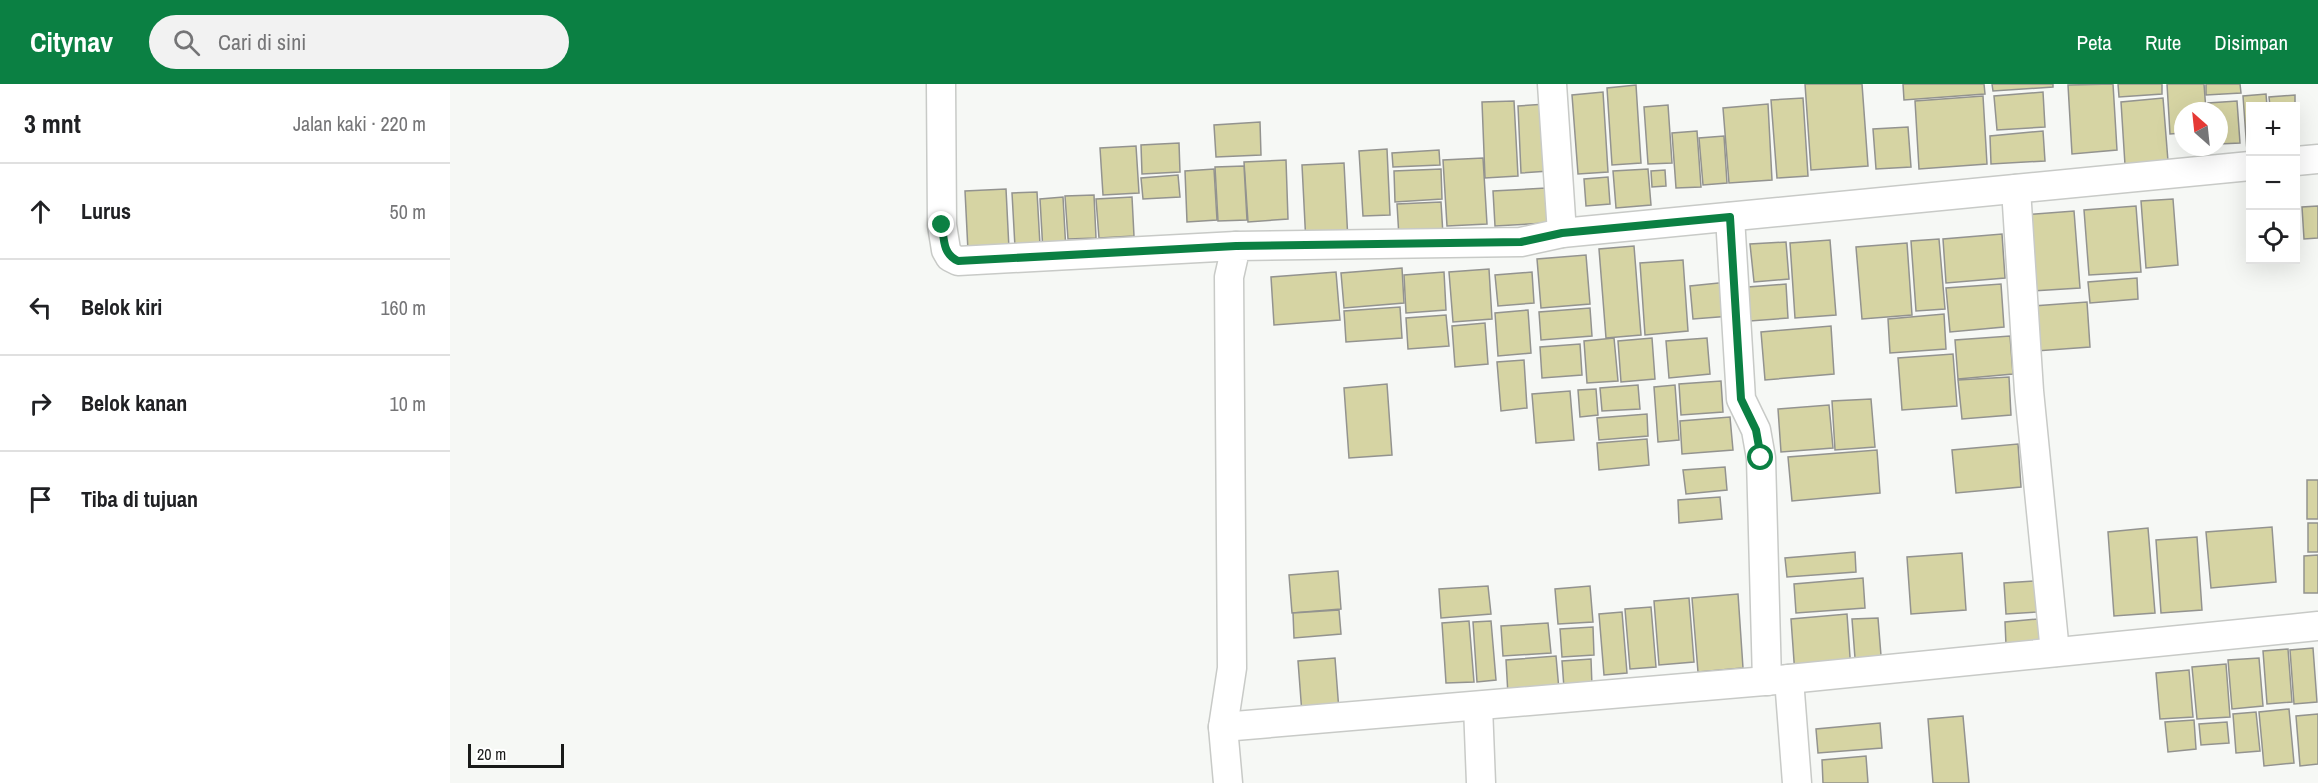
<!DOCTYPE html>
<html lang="id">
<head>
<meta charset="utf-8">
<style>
  :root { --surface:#fff; --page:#f2f2f2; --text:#202124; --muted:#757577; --line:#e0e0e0; --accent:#0b8043 }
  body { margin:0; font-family:"Archivo Narrow",sans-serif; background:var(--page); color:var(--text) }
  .controls { position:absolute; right:18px; top:18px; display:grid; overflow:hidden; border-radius:0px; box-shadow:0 6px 24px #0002 }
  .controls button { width:54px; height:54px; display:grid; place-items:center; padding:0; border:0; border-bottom:2px solid var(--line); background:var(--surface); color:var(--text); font:30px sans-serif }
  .compass { position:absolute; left:1724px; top:18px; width:54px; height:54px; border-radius:50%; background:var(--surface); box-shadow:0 6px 24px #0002; rotate:333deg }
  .scale { position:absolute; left:18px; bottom:15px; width:96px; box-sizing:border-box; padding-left:6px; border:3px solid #191a19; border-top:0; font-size:16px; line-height:21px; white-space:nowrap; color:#191a19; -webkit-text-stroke:4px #fff; paint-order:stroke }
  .stop { position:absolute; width:18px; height:18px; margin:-14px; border:4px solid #0b8043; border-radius:50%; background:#fff }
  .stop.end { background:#0b8043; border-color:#fff; box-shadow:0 2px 6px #0008 }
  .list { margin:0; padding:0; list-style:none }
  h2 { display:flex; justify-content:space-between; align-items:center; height:78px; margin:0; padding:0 24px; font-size:26px }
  h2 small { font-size:20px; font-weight:400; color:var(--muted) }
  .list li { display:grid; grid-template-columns:39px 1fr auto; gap:18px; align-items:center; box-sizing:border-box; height:96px; padding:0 24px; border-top:2px solid var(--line) }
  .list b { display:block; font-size:22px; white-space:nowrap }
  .list em { font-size:20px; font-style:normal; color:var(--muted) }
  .icon { flex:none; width:33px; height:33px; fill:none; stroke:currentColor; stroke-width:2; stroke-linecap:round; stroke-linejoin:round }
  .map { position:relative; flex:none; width:1868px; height:699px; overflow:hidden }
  header { display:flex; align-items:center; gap:36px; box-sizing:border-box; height:84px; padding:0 30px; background:var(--accent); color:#fff }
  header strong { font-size:28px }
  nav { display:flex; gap:33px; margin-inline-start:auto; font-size:21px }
  .search { width:420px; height:54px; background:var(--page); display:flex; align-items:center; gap:15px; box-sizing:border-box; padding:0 21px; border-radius:33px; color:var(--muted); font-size:22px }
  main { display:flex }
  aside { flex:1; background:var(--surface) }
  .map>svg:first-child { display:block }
  .building { fill:#d6d4a3; stroke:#93938f; stroke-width:1.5 }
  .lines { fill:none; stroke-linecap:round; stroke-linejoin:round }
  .minor-casing { stroke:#c8cac7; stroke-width:31 }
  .minor { stroke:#fff; stroke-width:28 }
  .route { stroke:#0b8043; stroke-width:8 }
</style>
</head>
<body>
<header>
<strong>Citynav</strong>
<div class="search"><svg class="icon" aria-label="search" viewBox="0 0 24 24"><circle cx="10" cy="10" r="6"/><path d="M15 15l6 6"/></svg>Cari di sini</div>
<nav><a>Peta</a><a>Rute</a><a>Disimpan</a></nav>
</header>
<main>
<aside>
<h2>3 mnt<small>Jalan kaki · 220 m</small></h2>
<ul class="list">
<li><svg class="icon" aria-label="ahead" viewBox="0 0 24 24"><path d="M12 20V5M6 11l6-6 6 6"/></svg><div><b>Lurus</b></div><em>50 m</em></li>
<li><svg class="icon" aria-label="left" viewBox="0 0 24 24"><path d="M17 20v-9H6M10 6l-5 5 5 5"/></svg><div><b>Belok kiri</b></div><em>160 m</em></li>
<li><svg class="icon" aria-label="right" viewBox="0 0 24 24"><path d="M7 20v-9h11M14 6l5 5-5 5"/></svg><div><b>Belok kanan</b></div><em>10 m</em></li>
<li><svg class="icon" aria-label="arrive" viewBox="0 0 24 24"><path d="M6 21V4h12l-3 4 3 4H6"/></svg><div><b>Tiba di tujuan</b></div></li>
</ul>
</aside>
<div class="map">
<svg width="1868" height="699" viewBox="0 0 1868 699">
  <rect width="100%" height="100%" fill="#f6f8f5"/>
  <g class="building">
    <path d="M1355,0h57l6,82 -57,4z"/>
    <path d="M1453,0h81l1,10 -81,6z"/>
    <path d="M1542,0h61v3l-60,4z"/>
    <path d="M1663,0l4,66 -45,4 -4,-69z"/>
    <path d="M1668,0h44v10l-43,3z"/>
    <path d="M1717,0h37l2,27h-23v22l-13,1z"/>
    <path d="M1756,0h34l1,9 -35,2z"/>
    <path d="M1186,1l5,78 -29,2 -5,-77z"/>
    <path d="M1153,8l5,80 -30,2 -6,-79z"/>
    <path d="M1593,8l2,35 -48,3 -3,-34z"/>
    <path d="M1816,10l1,12h-17v45h-3l-4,-55z"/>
    <path d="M1845,11v11h-25l-1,-9z"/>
    <path d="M1533,12l4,68 -68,5 -4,-68z"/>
    <path d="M1353,14l5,78 -31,2 -6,-78z"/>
    <path d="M1713,14l5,63 -43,4 -4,-63z"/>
    <path d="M1064,17l4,75 -33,2 -3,-76z"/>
    <path d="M1787,17l3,42 -21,1v-33h-10l-1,-8z"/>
    <path d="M1096,20l3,67 -28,2 -3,-67z"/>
    <path d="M1318,20l4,76 -43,3 -6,-75z"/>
    <path d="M1218,21l4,58 -24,1 -4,-57z"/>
    <path d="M810,38l1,33 -45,2 -2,-32z"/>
    <path d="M1458,43l3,40 -35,2 -3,-40z"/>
    <path d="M1247,47l4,56 -25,1 -4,-55z"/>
    <path d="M1593,47l2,30 -54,3 -1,-28z"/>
    <path d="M1274,52l3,47 -24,2 -4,-47z"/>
    <path d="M729,59l1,29 -38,2 -1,-29z"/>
    <path d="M686,62l3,47 -36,2 -3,-47z"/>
    <path d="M937,65l3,66 -27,1 -4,-65z"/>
    <path d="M989,66l1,15 -47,2 -1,-14z"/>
    <path d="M1033,74l4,66 -40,2 -4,-66z"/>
    <path d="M836,76l2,59 -40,3 -4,-60z"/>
    <path d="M894,79l4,78 -42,3 -4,-79z"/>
    <path d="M794,82l3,54 -29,1 -3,-54z"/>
    <path d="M764,85l3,51 -30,2 -2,-51z"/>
    <path d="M991,85l1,30 -47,3 -1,-31z"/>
    <path d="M1198,85l3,36 -35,3 -3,-37z"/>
    <path d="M1215,86l1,16 -14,1 -1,-16z"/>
    <path d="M728,91l2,22 -37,2 -2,-21z"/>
    <path d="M1158,93l2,27 -24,2 -2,-27z"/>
    <path d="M1096,104l1,35 -52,3 -2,-35z"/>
    <path d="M556,105l3,60 -41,2 -3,-60z"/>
    <path d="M587,108l3,53 -25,2 -3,-54z"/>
    <path d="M644,111l2,43 -28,1 -3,-43z"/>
    <path d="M613,113l3,54 -23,1 -3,-53z"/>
    <path d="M682,113l2,39 -35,2 -3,-39z"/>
    <path d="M1723,115l5,66 -32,3 -5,-67z"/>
    <path d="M991,118l2,33 -44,2 -2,-33z"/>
    <path d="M1686,122l5,66 -52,3 -5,-65z"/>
    <path d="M1868,122v32l-14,1 -2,-32z"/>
    <path d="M1624,127l6,77 -50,3 -6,-76z"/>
    <path d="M1552,150l3,44 -59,5 -3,-44z"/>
    <path d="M1489,155l6,70 -29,2 -5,-70z"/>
    <path d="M1380,156l6,75 -41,3 -5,-75z"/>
    <path d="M1336,158l3,37 -35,3 -4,-38z"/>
    <path d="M1457,159l5,72 -50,4 -6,-72z"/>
    <path d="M1184,162l7,89 -35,3 -7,-89z"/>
    <path d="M1136,171l4,49 -49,4 -4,-49z"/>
    <path d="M1233,176l5,71 -43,4 -5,-72z"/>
    <path d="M952,184l2,35 -60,5 -3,-35z"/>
    <path d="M1039,185l3,50 -39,3 -4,-50z"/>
    <path d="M886,188l4,48 -66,5 -3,-48z"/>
    <path d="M994,188l2,38 -40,3 -2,-38z"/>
    <path d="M1082,188l2,31 -36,3 -3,-31z"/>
    <path d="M1687,194l1,21 -48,4 -2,-21z"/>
    <path d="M1278,198l3,34 -38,3 -3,-33z"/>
    <path d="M1336,200l2,34 -38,3 -2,-34z"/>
    <path d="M1551,200l3,43 -54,5 -4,-44z"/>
    <path d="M1637,218l3,45 -54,4 -3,-45z"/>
    <path d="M950,223l2,31 -56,4 -2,-31z"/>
    <path d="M1140,224l2,28 -51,4 -2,-28z"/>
    <path d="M1078,226l3,43 -33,3 -3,-43z"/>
    <path d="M1494,230l2,35 -56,4 -2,-34z"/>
    <path d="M996,231l3,31 -41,3 -2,-31z"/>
    <path d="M1035,239l3,41 -33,3 -3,-41z"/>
    <path d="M1381,242l3,48 -69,6 -4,-48z"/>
    <path d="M1560,252l3,38 -55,5 -3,-39z"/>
    <path d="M1164,254l4,43 -31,2 -3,-42z"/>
    <path d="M1202,254l3,41 -34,3 -3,-41z"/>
    <path d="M1257,254l3,36 -41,4 -3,-37z"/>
    <path d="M1130,260l2,31 -40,3 -2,-31z"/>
    <path d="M1503,270l4,52 -55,4 -4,-52z"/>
    <path d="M1074,276l3,48 -26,3 -4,-49z"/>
    <path d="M1559,293l2,38 -49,4 -4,-39z"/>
    <path d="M1271,297l2,31 -42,3 -2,-31z"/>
    <path d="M937,300l5,71 -43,3 -5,-70z"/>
    <path d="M1188,301l2,24 -38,2 -2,-23z"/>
    <path d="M1225,301l4,55 -21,2 -4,-55z"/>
    <path d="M1146,305l2,26 -18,2 -2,-27z"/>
    <path d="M1120,307l4,49 -38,3 -4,-49z"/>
    <path d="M1421,315l4,48 -40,3 -3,-49z"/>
    <path d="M1379,321l4,43 -52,4 -3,-43z"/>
    <path d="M1197,330l1,22 -49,4 -2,-22z"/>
    <path d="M1280,333l3,33 -51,4 -2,-33z"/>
    <path d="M1197,355l2,26 -50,5 -2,-27z"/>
    <path d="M1568,360l3,43 -65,6 -4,-43z"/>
    <path d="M1427,366l3,43 -88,8 -4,-44z"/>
    <path d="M1275,383l2,23 -41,4 -3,-24z"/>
    <rect x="1857" y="396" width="11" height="39"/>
    <path d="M1270,413l2,22 -43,4 -1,-23z"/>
    <rect x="1858" y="439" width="10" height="29"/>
    <path d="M1822,443l4,55 -65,6 -5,-56z"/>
    <path d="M1698,444l7,85 -41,3 -6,-84z"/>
    <path d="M1747,453l5,73 -41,3 -5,-73z"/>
    <path d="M1405,468l1,20 -69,5 -2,-19z"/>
    <path d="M1512,469l4,57 -55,4 -4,-57z"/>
    <path d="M1868,471v38h-14v-37z"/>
    <path d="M888,487l3,38 -49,4 -3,-38z"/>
    <path d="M1413,494l2,30 -69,5 -2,-29z"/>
    <path d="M1585,497l2,31 -31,2 -2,-31z"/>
    <path d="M1038,502l3,28 -50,4 -2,-29z"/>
    <path d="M1140,502l3,36 -35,2 -3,-35z"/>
    <path d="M1288,510l5,74 -45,4 -6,-74z"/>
    <path d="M1239,514l5,64 -35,3 -5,-64z"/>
    <path d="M1201,523l5,60 -26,2 -5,-60z"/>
    <path d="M889,526l2,24 -47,4 -1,-25z"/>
    <path d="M1172,528l5,61 -23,2 -5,-61z"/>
    <path d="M1397,530l4,57 -56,4 -4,-56z"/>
    <path d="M1428,534l4,50 -26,3 -4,-52z"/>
    <path d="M1588,535l2,24 -34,2 -1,-23z"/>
    <path d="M1019,537l5,61 -28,1 -4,-60z"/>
    <path d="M1041,537l5,59 -19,2 -4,-60z"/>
    <path d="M1098,539l3,30 -48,3 -2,-30z"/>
    <path d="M1143,543l1,28 -32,2 -2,-28z"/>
    <path d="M1863,564l4,54 -23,2 -4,-54z"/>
    <path d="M1838,565l4,53 -25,2 -4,-53z"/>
    <path d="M1106,572l3,34 -51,5 -2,-35z"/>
    <path d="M885,574l4,53 -37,3 -4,-53z"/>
    <path d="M1809,574l4,48 -31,3 -4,-49z"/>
    <path d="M1141,575l1,27 -28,2 -2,-27z"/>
    <path d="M1776,580l4,53 -33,2 -5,-52z"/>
    <path d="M1739,586l4,47 -33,2 -4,-46z"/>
    <path d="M1839,625l5,54 -30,3 -5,-54z"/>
    <path d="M1806,628l4,39 -24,2 -3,-39z"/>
    <path d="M1868,630v50l-18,2 -4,-50z"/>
    <path d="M1513,632l6,67h-36l-5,-64z"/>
    <path d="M1744,636l2,29 -28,3 -3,-30z"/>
    <path d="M1777,638l2,21 -28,2 -2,-21z"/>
    <path d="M1430,639l2,25 -64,5 -2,-24z"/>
    <path d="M1416,672l2,27h-45l-1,-23z"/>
  </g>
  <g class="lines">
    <g class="minor-casing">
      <g id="minor">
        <path d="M491,0l1,141 4,25 4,7 8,4 278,-15"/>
        <path d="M1102,0l10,149"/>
        <path d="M1846,77l22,-2"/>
        <path d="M1566,105l13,202 26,261"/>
        <path d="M1280,133l11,182 15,31 5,28 6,223"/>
        <path d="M1339,595l8,104"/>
        <path d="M1028,622l3,77"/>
        <path d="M773,643l566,-48 529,-53"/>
        <path d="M778,699l-5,-56 9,-59 -3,-391 7,-31 285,-4 41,-9 688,-67"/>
      </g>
    </g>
    <use href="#minor" class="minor"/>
  </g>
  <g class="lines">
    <path class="route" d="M492,141c2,15 1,29 16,36l278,-15 285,-4 41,-9 168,-16 11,182 15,31 5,28"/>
  </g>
</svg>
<div class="controls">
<button>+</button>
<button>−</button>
<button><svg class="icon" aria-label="locate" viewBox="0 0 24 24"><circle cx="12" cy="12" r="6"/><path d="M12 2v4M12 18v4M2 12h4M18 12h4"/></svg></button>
</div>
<svg class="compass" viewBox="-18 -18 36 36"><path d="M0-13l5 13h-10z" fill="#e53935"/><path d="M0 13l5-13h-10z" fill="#757577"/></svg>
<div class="scale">20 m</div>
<div class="stop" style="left:1311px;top:374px"></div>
<div class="stop end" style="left:492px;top:141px"></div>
</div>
</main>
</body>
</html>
